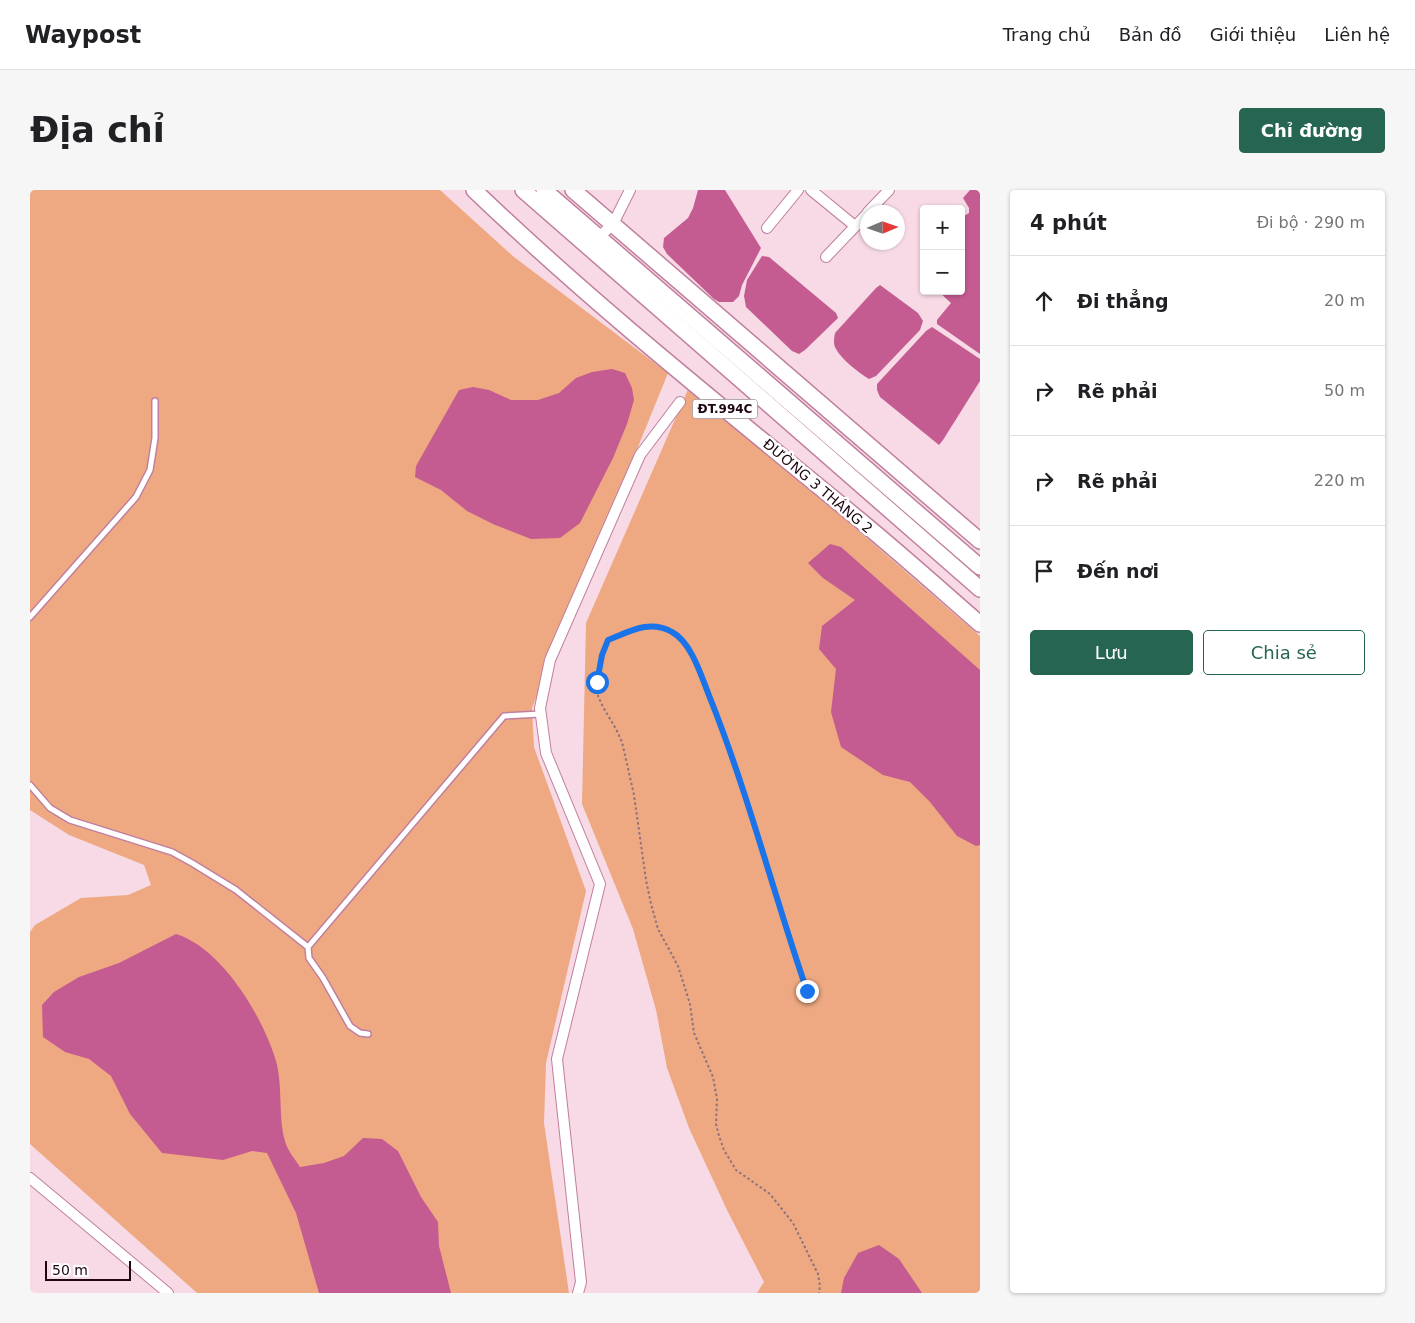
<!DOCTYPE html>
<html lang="vi">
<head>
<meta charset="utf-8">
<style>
  :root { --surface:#fff; --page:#f6f6f6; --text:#202124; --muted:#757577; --line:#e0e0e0; --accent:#266552 }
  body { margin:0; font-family:"DejaVu Sans",sans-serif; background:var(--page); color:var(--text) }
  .controls { position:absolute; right:15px; top:15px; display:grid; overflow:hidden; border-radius:5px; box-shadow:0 1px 4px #0004 }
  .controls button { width:45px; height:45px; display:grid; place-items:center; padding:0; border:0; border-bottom:1px solid var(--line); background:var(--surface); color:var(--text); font:25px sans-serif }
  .compass { position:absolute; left:830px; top:15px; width:45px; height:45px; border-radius:50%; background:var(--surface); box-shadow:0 1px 4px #0004; rotate:88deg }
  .scale { position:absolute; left:15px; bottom:12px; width:86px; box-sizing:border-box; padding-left:5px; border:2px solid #1d0612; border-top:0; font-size:14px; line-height:18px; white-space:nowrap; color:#1d0612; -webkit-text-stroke:4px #fff; paint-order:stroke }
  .stop { position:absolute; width:15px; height:15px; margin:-11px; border:4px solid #1a73e8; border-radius:50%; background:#fff }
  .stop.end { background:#1a73e8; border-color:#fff; box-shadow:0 1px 5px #0008 }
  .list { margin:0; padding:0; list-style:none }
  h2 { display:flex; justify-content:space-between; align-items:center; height:65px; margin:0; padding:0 20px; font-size:21px }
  h2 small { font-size:16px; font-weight:400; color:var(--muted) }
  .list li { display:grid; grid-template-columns:32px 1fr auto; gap:15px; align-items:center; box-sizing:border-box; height:90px; padding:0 20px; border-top:1px solid var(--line) }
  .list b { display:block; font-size:19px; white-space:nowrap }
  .list em { font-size:16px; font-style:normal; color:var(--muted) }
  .actions { display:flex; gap:10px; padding:15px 20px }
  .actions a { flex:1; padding:11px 0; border:1px solid var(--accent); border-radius:5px; text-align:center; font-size:18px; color:var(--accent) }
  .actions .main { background:var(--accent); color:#fff }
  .icon { flex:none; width:28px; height:28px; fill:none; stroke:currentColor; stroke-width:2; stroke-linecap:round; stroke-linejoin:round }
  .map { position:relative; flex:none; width:950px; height:1103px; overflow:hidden; border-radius:5px }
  header { display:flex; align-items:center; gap:30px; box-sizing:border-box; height:70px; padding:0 25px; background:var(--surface); border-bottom:1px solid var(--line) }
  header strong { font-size:24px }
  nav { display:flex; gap:28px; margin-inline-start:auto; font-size:18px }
  .intro { display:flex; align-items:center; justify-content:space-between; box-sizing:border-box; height:120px; padding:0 30px }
  h1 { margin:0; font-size:35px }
  .button { padding:12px 22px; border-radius:5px; background:var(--accent); color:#fff; font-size:18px; font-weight:700 }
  main { display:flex; gap:30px; padding:0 30px }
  aside { flex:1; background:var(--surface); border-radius:5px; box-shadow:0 1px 4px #0004 }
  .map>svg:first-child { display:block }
  .green { fill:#eea982 }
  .water { fill:#c45b91 }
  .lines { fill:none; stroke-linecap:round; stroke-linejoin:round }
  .lane-casing { stroke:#c07f9e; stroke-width:8 }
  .street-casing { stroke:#c07f9e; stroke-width:12 }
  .primary-casing { stroke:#c07f9e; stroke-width:18 }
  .path { stroke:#8c727e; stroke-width:2; stroke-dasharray:2.5 2.5; stroke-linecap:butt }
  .lane { stroke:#fff; stroke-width:5 }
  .street { stroke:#fff; stroke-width:10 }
  .primary { stroke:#fff; stroke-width:15 }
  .route { stroke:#1a73e8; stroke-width:6 }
  .labels { text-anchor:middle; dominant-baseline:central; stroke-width:5; stroke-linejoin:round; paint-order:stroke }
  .shield { fill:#fff; stroke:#615159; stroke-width:1 }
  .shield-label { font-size:12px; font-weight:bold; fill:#1d0612 }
  .street-label { font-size:14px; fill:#1d0612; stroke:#fff }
</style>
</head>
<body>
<header>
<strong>Waypost</strong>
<nav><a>Trang chủ</a><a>Bản đồ</a><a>Giới thiệu</a><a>Liên hệ</a></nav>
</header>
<div class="intro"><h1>Địa chỉ</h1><a class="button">Chỉ đường</a></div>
<main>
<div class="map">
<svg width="950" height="1103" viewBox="0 0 950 1103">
  <rect width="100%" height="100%" fill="#f7dae6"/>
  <g class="green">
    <path d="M0,0h410l74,67 154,116 -136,335 2,39 52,144 -40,172 -2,60 25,170h-372l-167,-149v-212l5,-7 46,-27 47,-3 23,-10 -7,-20 -75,-30 -39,-25z"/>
    <path d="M660,195l290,251v657h-223l7,-11 -37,-72 -38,-82 -22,-60 -11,-58 -23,-81 -51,-125 4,-181z"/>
  </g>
  <g class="water">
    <path d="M668,0h27l36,58 -19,37 -3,11 -6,6h-14l-5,-3 -47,-45 -4,-7 1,-9 24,-20 5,-10z"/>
    <path d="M940,0h10v164l-43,-30v-4l14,-17 -13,-12h23v-76l3,1 5,-3v-5l-6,-10z"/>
    <path d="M732,66l7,1 67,56 2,5 -33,32 -6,4 -7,-3 -46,-44 -2,-11 3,-16z"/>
    <path d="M850,95l38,28 5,8 -3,9 -44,46 -7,3c-11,-7 -27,-19 -33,-30 -3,-5 -2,-10 -1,-16l41,-45z"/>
    <path d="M902,137l48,32v22l-37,59 -4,5 -59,-48 -3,-7v-6l49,-53z"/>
    <path d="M582,179l13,4 7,15 2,12 -7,24 -14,34 -33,65 -20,15 -29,1 -38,-15 -26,-13 -26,-21 -26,-13 1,-11 43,-76 14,-3 16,3 22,10h27l21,-7 17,-15 16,-6z"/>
    <path d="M800,354l11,3 139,123v175l-4,1 -19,-10 -27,-34 -20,-20 -27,-7 -42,-28 -10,-35 5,-43 -17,-20 3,-23 33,-26 -32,-22 -15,-15z"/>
    <path d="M146,744c46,14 87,83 100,127 7,25 2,56 9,80 2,9 10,18 15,26l24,-4 20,-7 19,-18 19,1 16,12 23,46 17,25 1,24 12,47h-132l-23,-80 -29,-60 -15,-2 -29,9 -61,-7 -32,-39 -19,-38 -22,-17 -24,-7 -22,-15 -1,-32 12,-13 25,-15 40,-14z"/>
    <path d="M849,1055l20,14 23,34h-81l3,-15 14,-25z"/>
  </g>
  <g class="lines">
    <g class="lane-casing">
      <g id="lane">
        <path d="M0,427l106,-120 14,-27 5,-32v-37"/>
        <path d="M0,595l20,23 20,12 102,32 20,11 44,27 72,57 1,11 14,20 27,48 10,7 8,1"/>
        <path d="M278,757l196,-231 37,-2"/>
      </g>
    </g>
    <g class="street-casing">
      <g id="street">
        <path d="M781,0l44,36"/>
        <path d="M838,22l21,-22"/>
        <path d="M737,38l31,-38"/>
        <path d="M568,48l15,-14 17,-34"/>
        <path d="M796,67l42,-44"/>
        <path d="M0,988l138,115"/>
        <path d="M548,1103l3,-11 -24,-223 43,-175 -54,-131 -6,-45 10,-48 90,-205 40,-53"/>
      </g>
    </g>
    <g class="primary-casing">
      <g id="primary">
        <path d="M444,0c123,118 257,224 388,332 40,33 79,68 118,102"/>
        <path d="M493,0l457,399"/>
        <path d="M514,0l436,377"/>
        <path d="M543,0l407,351"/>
      </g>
    </g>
    <path class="path" d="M777,801l-73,-230 -43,-108c-26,-40 -47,-28 -84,-12l-5,14 -3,14 -2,13 1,14 5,11 13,22 6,13 12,53 12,85 5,24 7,25 20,37 12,38 4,29 19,44 4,22 -1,25 3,12 5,14 12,20 34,24 23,29 25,51 2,12 -1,7"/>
    <use href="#lane" class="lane"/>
    <use href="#street" class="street"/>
    <use href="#primary" class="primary"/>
  </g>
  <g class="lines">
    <path class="route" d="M567,492l5,-27 6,-15c21,-8 41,-21 64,-8 21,11 31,50 40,71 37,94 62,192 95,288"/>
  </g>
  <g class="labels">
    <rect class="shield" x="662.5" y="209.5" width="65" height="19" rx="4"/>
    <g class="shield-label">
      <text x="695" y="219">ĐT.994C</text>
    </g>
    <g class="street-label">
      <text transform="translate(788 296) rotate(40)">ĐƯỜNG 3 THÁNG 2</text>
    </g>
  </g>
</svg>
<div class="controls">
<button>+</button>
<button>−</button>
</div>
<svg class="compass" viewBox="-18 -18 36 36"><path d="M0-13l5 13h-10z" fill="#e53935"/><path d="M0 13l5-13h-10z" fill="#757577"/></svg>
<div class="scale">50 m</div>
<div class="stop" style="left:567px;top:492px"></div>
<div class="stop end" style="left:777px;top:801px"></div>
</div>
<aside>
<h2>4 phút<small>Đi bộ · 290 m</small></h2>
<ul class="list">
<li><svg class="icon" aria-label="ahead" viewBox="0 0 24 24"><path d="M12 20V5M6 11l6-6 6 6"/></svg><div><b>Đi thẳng</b></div><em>20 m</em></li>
<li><svg class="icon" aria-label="right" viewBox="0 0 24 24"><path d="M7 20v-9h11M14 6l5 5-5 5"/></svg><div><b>Rẽ phải</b></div><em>50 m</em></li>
<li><svg class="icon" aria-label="right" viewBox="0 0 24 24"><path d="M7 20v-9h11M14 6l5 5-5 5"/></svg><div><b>Rẽ phải</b></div><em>220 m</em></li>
<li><svg class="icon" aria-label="arrive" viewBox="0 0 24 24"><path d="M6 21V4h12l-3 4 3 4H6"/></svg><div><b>Đến nơi</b></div></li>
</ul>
<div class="actions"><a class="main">Lưu</a><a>Chia sẻ</a></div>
</aside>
</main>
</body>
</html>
